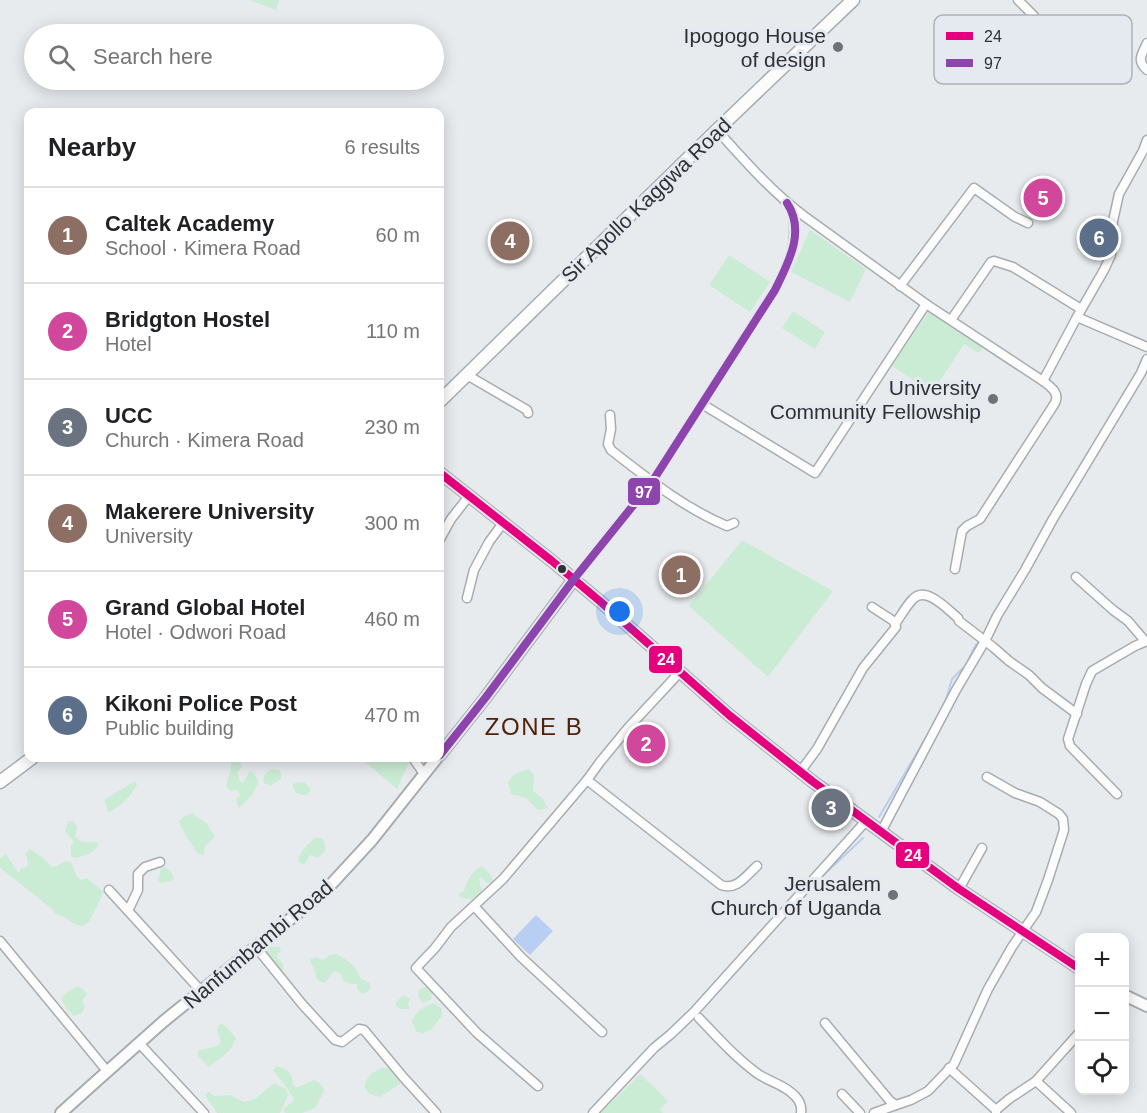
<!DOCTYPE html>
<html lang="en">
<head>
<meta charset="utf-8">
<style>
  :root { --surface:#fff; --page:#f2f2f2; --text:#202124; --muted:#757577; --line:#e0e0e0; --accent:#707275 }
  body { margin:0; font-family:Arial,sans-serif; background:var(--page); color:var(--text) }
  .controls { position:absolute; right:18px; bottom:18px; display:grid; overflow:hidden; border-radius:12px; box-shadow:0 3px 15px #0003 }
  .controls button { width:54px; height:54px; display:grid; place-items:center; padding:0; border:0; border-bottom:2px solid var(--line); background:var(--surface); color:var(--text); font:30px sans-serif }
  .you { position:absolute; left:620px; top:612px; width:21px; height:21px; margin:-15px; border:4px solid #fff; border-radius:50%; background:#1a73e8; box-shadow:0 0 0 9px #1a73e833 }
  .badge { display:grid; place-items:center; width:39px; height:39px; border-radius:50%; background:var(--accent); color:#fff; font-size:20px; font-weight:700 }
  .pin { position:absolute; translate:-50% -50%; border:3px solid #fff; box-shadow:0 2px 6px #0006 }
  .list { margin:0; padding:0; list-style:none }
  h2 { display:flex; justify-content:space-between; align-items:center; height:78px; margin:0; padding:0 24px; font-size:26px }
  h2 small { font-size:20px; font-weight:400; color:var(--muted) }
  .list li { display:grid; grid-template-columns:39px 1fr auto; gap:18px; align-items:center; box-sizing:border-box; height:96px; padding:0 24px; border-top:2px solid var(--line) }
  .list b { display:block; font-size:22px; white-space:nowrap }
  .list p { margin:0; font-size:20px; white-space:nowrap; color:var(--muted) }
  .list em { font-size:20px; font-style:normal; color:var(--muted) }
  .icon { flex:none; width:33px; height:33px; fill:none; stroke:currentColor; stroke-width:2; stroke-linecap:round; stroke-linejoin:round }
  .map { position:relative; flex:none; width:1147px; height:1113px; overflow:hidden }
  .search { position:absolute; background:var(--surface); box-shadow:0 3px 15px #0003; left:24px; top:24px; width:420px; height:66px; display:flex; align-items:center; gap:15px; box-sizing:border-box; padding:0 21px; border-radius:33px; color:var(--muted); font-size:22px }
  .panel { position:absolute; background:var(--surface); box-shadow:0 3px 15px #0003; left:24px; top:108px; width:420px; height:654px; border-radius:12px }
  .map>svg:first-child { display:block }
  .green { fill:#cbecd4 }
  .water { fill:#b9cef3 }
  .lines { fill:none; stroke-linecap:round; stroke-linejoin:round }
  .stream { stroke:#b9cef3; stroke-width:2 }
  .minor-casing { stroke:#a9acae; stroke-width:11 }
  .tertiary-casing { stroke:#a9acae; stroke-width:14 }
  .primary-casing { stroke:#a9acae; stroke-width:15 }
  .minor { stroke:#fcfcfc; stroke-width:8 }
  .tertiary { stroke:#fcfcfc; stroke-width:10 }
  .primary { stroke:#fcfcfc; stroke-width:12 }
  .bus-1-casing { stroke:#e5eaf1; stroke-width:12 }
  .bus-2-casing { stroke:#e5eaf1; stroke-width:12 }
  .bus-1 { stroke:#e5007d; stroke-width:8 }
  .bus-2 { stroke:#8e44ad; stroke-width:8 }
  .poi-dot { fill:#707275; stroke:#e5eaf1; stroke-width:2 }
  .bus-dot { fill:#303134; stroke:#e5eaf1; stroke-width:2 }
  .labels { text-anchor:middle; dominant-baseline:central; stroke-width:6; stroke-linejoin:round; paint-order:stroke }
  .poi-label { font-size:21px; fill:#303134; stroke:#e5eaf1; text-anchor:end }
  .street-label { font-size:21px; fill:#303134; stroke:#e5eaf1 }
  .quarter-label { font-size:24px; letter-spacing:1.5px; fill:#512205; stroke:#e5eaf1 }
  .key { fill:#e5eaf1; stroke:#afb2b8; stroke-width:1.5 }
  .key-label { font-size:16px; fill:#303134 }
  .line-badge { stroke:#e5eaf1; stroke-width:2 }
  .badge-label { font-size:16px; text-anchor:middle; font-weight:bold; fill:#fff }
</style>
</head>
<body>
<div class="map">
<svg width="1147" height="1113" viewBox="0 0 1147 1113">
  <rect width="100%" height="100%" fill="#e8ebee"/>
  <g class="green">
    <path d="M249,0h30l-3,10z"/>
    <path d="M810,230l56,39 -16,33 -59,-30z"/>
    <path d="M729,255l41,27 -20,30 -41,-27z"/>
    <path d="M793,311l32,21 -10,17 -33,-21z"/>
    <path d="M929,311l54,36 -4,6 -15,-9 -32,49 -40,-27z"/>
    <path d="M742,540l91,51 -65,86 -79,-71z"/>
    <path d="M231,758h8l3,9 -5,5 3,9 3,2 7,-12 4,2 5,9 -7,13 -13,13 -2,-4 -1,-6 4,-2 -1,-3 -3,-3 -6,1 -4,-5 5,-17z"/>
    <path d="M365,758h46l-14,31 -34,-29z"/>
    <path d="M271,769l8,1 2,4v5l-11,7 -6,-3c-2,-7 1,-9 7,-14z"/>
    <path d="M529,769l5,6 -1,16 10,8 5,9 -10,2 -12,-12 -15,-4 -3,-12 7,-8z"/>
    <path d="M135,781l2,4c-7,12 -15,21 -28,27l-2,-1v-4l-3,-7z"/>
    <path d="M298,782h7l6,8 -4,5c-8,0 -15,-2 -14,-11z"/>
    <path d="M192,813l15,11 8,13 -10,9 -1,9 -6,-1 -12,-18 -7,-14 4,-5z"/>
    <path d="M68,821h6l3,7 -2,8c9,11 14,3 24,7 -5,11 -14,13 -25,15l-3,-2v-10l3,-4 -9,-11z"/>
    <path d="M316,837l7,2 3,11 -8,8 -8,-3 -4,8 -4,1 -4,-3c2,-11 10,-17 18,-24z"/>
    <path d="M30,849l13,9 9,9 5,-1 8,-5 6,1 6,15 5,3 5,-2 17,14 -15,30 -6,4c-11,0 -16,-10 -27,-12 -6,-8 -7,-7 -14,-13 -13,-10 -26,-21 -39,-31l-3,-3v-9l6,-4 12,19 3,-4 7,-3 -1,-9 -2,-3z"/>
    <path d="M482,866l10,10v6l-6,1 -4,-6 -3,2 3,12 -10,8 -11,-1 -2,-3 1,-2 4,-2c3,-11 8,-20 18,-25z"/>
    <path d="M165,867l6,5 3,6 -2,3 -12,2 -2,-3 3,-12z"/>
    <path d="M268,945l5,2 6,-1 2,5 -5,5c5,5 10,9 6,16l-4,1 -14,-19v-6z"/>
    <path d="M336,954c11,5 21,12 24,24l10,5v6l-2,3 -6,2 -5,-5v-5h-6l-8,-3 -2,-7 -7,-3 -9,12 -4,-1 -5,-4c1,-6 -5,-13 -6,-19l6,-2 7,3 7,-5z"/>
    <path d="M78,986l6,4 3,5 -5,5 3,6 -3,7 -8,3 -8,-8 -5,-10 6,-6z"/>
    <path d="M425,987h4l3,6 -1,7 -9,3 -4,-7 1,-6z"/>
    <path d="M404,995l6,4 -2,5 2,5h-10l-5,-4 3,-5z"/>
    <path d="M435,1003l7,6v7l-10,13 -10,5 -6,-3 -4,-10c3,-9 12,-16 23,-18z"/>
    <path d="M223,1024l13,14 -6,12 -21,17 -11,-11v-4l2,-2 17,-4 4,-4 -4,-12 2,-5z"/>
    <path d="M276,1066c12,4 16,4 17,18l3,4 18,-8 8,5 2,6 -9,17 -13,5h-17l-2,-3 11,-10 -6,-11 -15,-19z"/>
    <path d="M382,1068h12l6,8v8l-20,13c-25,-4 -15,-23 2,-29z"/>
    <path d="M640,1074l28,27 -8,9 3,3h-62z"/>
    <path d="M274,1083l12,6 2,7 -8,17h-63l-11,-16v-4l3,-1 5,4 16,-1 14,7 11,-3z"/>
  </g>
  <path class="water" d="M536,915l17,16 -23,24 -17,-16z"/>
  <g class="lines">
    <g class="stream">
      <path d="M1094,444l34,-57"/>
      <path d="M945,703l7,-24 14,-14 9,-19 5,-5"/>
      <path d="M879,817l52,-88"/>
      <path d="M815,883l48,-45"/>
    </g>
    <g class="minor-casing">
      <g id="minor">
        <path d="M1018,0l16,16"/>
        <path d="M1147,43c-5,12 -11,17 0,27"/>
        <path d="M717,130c27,30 54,61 87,86l122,88 117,77c8,6 17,12 12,22l-75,116 -13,7 -5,5 -7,38"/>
        <path d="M900,286l74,-98 41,29 13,6"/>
        <path d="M1077,317l70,30"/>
        <path d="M951,320l40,-58 3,-1 19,6 68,42"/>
        <path d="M467,375l60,35 1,3"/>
        <path d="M1043,381l34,-64 27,-47 7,-15 2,-34 6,-27 24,-43 4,-11"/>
        <path d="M702,404l113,69 111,-169"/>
        <path d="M610,415l1,14 -3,15 3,6c36,28 73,58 116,76l7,-3"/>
        <path d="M440,539l11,-20 18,-23"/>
        <path d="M1076,577l37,33 15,11 17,20"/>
        <path d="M574,579l78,-97 123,-192c13,-26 21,-39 19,-69v-5l-5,-10"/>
        <path d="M467,598l7,-28 15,-28 14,-19"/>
        <path d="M895,624c6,-8 11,-18 18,-25 13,-14 35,11 45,19l1,3 34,26 16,14 20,14 13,13 35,26"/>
        <path d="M413,758l11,16"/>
        <path d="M800,772l17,-23 46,-81 33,-41 -1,-5 -23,-15"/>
        <path d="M587,780l134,105c15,6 25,-9 36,-19"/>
        <path d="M1117,794l-47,-48 -2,-7 18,-55 6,-13 43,-25 12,-5"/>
        <path d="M881,832l75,-142 29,-49 12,-25 28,-46 28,-51 88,-146 6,-14"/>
        <path d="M959,889l23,-41"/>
        <path d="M109,890l93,102"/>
        <path d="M474,906l47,51 81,75"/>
        <path d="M128,911l10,-21v-16l7,-7 15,-5"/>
        <path d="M0,941l107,130"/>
        <path d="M256,947l46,57 33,36 7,2 17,-13 5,1 40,48 32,35"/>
        <path d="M699,1018c19,20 37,40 59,56 12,8 27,11 37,22 5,5 7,10 6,17"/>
        <path d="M825,1023l65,78 6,4 15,-5 17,-9 26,-27 34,-75 24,-42 24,-35 12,-32 16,-50 -1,-11 -4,-5 -19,-12 -25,-9 -28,-16"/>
        <path d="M139,1043l65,70"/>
        <path d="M949,1068l47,42v3"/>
        <path d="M1036,1081l35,32"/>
        <path d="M538,1086l-61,-53 -61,-65 19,-20 16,-21 52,-48 84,-99 13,-18 28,-34 52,-56"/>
        <path d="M842,1094l18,19"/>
        <path d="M996,1110l13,-11 27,-18 44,-49"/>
        <path d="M593,1113l61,-65 17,-14 23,-22 172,-191"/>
        <path d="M874,1113l22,-8"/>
      </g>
    </g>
    <g class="tertiary-casing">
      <g id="tertiary">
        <path d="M440,473l112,88 50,42 127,112 83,66 147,108 121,80"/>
        <path d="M440,755l46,-58 88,-118"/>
        <path d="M1124,995l23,11"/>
        <path d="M61,1113l31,-28 72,-64 161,-130 47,-51 65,-82"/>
      </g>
    </g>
    <g class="primary-casing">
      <g id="primary">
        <path d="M440,401l277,-271 136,-130"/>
        <path d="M0,782l32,-24"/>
      </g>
    </g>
    <use href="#minor" class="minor"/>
    <use href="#tertiary" class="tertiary"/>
    <use href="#primary" class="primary"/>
    <g class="bus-1-casing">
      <path id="bus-1" d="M440,473l112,88 50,42 127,112 83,66 147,108 121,80"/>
    </g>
    <g class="bus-2-casing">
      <path id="bus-2" d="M440,755l46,-58 88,-118 78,-97 123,-192c13,-27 31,-58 12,-87"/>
    </g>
    <use href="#bus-1" class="bus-1"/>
    <use href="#bus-2" class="bus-2"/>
  </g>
  <g class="poi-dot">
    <circle cx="838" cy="47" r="6"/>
    <circle cx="993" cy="399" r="6"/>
    <circle cx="893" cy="895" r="6"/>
  </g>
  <circle class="bus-dot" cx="562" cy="569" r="5"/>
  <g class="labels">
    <g class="poi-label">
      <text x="826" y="35">Ipogogo House<tspan x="826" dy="24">of design</tspan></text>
      <text x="981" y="387">University<tspan x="981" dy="24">Community Fellowship</tspan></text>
      <text x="881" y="883">Jerusalem<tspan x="881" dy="24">Church of Uganda</tspan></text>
    </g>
    <g class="street-label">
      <text transform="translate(646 200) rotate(-44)">Sir Apollo Kaggwa Road</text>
      <text transform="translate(258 944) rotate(-40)">Nanfumbambi Road</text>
    </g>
    <g class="quarter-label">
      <text x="534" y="726">ZONE B</text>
    </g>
  </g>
  <rect x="934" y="15" width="198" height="69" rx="9" class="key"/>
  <rect x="946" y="32" width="27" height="8" fill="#e5007d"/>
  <rect x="946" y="59" width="27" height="8" fill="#8e44ad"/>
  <g class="key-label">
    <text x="984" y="42">24</text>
    <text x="984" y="69">97</text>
  </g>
  <g class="line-badge">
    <rect x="627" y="477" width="34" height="29" rx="6" fill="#8e44ad"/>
    <rect x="648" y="645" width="35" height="29" rx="6" fill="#e5007d"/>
    <rect x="895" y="841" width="35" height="28" rx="6" fill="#e5007d"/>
  </g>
  <g class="badge-label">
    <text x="644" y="498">97</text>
    <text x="666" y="665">24</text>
    <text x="913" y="861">24</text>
  </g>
</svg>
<div class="controls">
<button>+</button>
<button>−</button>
<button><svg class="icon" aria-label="locate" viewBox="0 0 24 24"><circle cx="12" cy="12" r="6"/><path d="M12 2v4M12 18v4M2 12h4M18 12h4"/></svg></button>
</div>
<div class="you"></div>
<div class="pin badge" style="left:681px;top:575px;background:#8d6e63">1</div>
<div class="pin badge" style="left:646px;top:744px;background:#d1479c">2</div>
<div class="pin badge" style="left:831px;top:808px;background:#6b7280">3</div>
<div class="pin badge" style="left:510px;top:241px;background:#8d6e63">4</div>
<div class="pin badge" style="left:1043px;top:198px;background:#d1479c">5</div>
<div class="pin badge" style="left:1099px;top:238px;background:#5c6f8a">6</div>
<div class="search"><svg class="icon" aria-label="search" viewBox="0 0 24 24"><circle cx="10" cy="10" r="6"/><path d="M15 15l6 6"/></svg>Search here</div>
<section class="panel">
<h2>Nearby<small>6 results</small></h2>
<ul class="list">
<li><span class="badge" style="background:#8d6e63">1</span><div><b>Caltek Academy</b><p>School · Kimera Road</p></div><em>60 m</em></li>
<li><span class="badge" style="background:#d1479c">2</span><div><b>Bridgton Hostel</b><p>Hotel</p></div><em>110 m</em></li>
<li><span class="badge" style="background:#6b7280">3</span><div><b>UCC</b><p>Church · Kimera Road</p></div><em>230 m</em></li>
<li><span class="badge" style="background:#8d6e63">4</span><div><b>Makerere University</b><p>University</p></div><em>300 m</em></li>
<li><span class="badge" style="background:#d1479c">5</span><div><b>Grand Global Hotel</b><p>Hotel · Odwori Road</p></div><em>460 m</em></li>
<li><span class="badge" style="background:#5c6f8a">6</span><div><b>Kikoni Police Post</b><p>Public building</p></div><em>470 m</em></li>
</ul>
</section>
</div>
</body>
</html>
